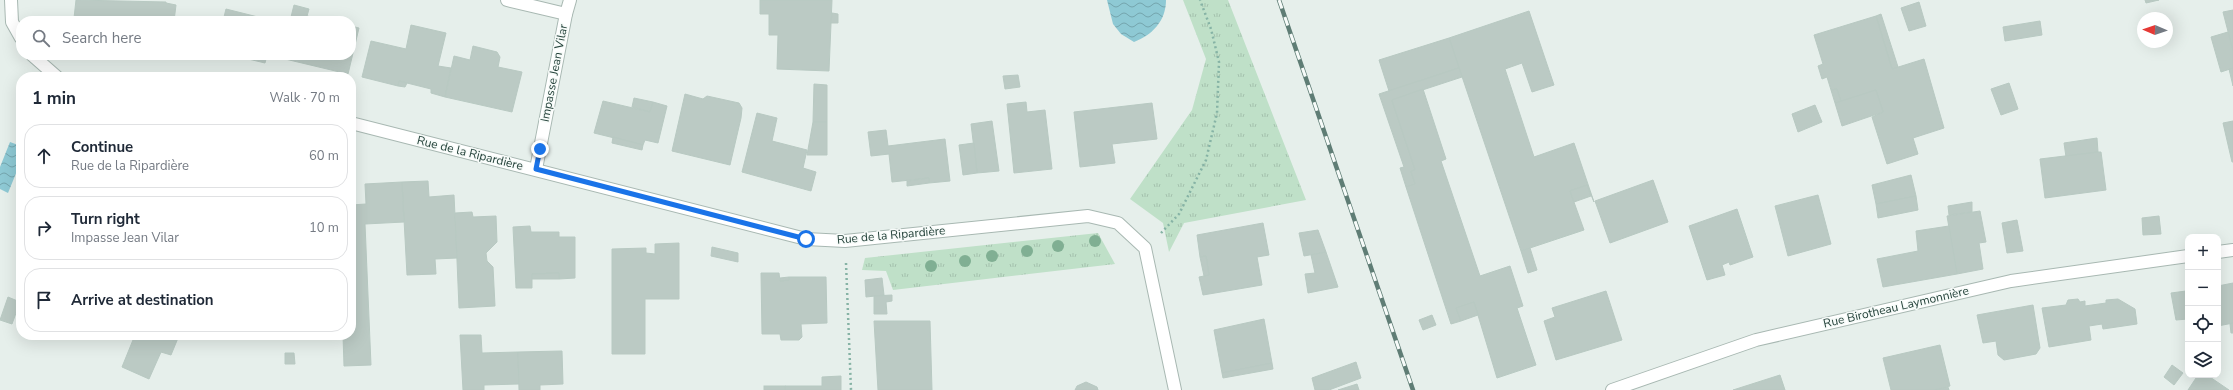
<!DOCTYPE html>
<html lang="en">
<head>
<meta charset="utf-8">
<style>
  :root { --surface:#fff; --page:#f6f6f7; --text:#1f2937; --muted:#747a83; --line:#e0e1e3 }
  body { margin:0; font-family:"Nunito Sans",sans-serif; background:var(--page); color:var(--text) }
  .controls { position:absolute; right:12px; bottom:12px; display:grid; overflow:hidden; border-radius:8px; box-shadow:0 4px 16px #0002 }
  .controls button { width:36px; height:36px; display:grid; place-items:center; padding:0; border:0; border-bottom:1px solid var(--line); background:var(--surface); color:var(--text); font:20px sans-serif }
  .compass { position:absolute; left:2137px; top:12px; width:36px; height:36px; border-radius:50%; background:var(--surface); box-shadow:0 4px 16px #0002; rotate:272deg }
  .stop { position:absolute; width:12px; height:12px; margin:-9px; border:3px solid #1a73e8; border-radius:50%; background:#fff }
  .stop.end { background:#1a73e8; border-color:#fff; box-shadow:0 1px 4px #0008 }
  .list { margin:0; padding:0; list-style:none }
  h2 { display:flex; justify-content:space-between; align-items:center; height:52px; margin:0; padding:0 16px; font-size:17px }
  h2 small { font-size:13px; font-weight:400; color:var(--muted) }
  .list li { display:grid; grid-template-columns:26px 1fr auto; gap:12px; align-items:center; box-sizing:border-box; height:64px; margin:0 8px 8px; padding:0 8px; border:1px solid var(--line); border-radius:16px }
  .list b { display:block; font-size:15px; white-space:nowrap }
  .list p { margin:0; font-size:13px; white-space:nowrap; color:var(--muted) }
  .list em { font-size:13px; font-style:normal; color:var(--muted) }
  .icon { flex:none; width:22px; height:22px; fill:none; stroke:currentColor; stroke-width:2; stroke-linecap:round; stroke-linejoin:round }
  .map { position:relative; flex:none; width:2233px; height:390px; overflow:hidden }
  .search { position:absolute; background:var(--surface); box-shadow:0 4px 16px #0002; left:16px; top:16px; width:340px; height:44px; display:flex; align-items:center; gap:10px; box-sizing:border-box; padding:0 14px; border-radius:16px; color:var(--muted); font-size:15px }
  .panel { position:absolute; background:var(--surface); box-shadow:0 4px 16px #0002; left:16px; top:72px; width:340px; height:268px; border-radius:16px }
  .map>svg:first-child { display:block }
  .grass { fill:url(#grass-tufts) }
  .water { fill:url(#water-waves) }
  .building { fill:#bbcac4; stroke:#b8c9c2 }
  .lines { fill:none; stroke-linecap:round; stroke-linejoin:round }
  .street-casing { stroke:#a8b8b2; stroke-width:14 }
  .path { stroke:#86b3a5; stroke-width:2.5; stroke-dasharray:2 3; stroke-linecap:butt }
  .street { stroke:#fff; stroke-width:12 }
  .rail-casing { stroke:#5f7d75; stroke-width:4.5 }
  .rail { stroke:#f7fbf9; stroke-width:3; stroke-dasharray:9; stroke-linecap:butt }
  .tree { fill:#80af93 }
  .route { stroke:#1a73e8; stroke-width:5 }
  .labels { text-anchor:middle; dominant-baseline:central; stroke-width:3; stroke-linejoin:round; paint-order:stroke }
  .street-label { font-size:12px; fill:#24423a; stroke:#f7fbf9 }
</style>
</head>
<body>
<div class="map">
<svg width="2233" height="390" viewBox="0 0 2233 390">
  <defs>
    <pattern id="grass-tufts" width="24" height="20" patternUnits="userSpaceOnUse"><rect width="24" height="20" fill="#bfe0c8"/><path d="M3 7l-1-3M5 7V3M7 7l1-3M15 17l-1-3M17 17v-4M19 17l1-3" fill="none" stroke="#a4c1ad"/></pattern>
    <pattern id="water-waves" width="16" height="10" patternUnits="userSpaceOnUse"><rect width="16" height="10" fill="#8ec9d4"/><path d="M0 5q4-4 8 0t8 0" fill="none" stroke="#74a5ad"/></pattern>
  </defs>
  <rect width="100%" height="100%" fill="#e6efeb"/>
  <g class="grass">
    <path d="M1183,0h45l78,200 -122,23 -15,29 -6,-29 -33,-24 62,-89 14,-51z"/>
    <path d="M1098,233l17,31 -222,26 -7,-19 -24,-1 3,-12z"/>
  </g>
  <g class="water">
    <path d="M1107,0h59c0,21 -14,35 -32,42l-13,-8 -8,-10z"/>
    <path d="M10,142l11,4v15l-13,32 -8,-4v-22z"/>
  </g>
  <g class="building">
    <path d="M76,0l90,2v1l10,2 -2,16h-75l-25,-3z"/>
    <path d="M760,0h72l-3,71 -52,-2 1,-34h-9v-21h-9z"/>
    <path d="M2145,0h14l-13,3z"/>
    <path d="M1919,2l7,24 -17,5 -8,-23z"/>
    <path d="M294,5l15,4 -2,7 23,5h-40z"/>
    <path d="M226,9l48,12h-51z"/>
    <path d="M2233,10v41l-10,-39z"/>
    <path d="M1529,11l25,74 -22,7 -10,-29 -17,6 29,88 40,-14 20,59 -7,-17 -17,6 14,39 -63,21 -72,-213z"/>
    <path d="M832,13l6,1v9h-7z"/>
    <path d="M1881,14l17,53 -6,2 -16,-53z"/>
    <path d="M1876,16l16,53 32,-10 20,69 -31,10 5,16 -31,10 -15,-47 11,-5 -7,-22 -35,12 -4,-13 -6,1 -4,-13 -5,2 -4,-13 5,-2 -9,-29z"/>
    <path d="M2040,21l2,14 -37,6 -2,-14z"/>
    <path d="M411,25l35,8 -8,33 13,2 -6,29 -14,-4v-4l-32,-8 -1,5 -36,-9 9,-36 35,8z"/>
    <path d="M351,26l8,2 -11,46 -67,-16 1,-3h69z"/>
    <path d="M2228,32l5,19v17l-12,4 -10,-35z"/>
    <path d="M1449,38l10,30 -70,23 -10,-31z"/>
    <path d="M473,46l24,6 3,5 -2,10 24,5 -10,40 -67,-15 9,-41 16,4z"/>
    <path d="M241,55h26l-2,8 -25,-6z"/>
    <path d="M1459,68l3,9 -70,23 23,70 -4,1 4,13 -9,3 -6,-19 4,-1 -25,-73z"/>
    <path d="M2233,68v18l-4,-17z"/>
    <path d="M1018,75l2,12 -15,2 -2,-13z"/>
    <path d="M399,81l8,2 -2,4 -7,-1z"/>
    <path d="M2009,83l9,26 -17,6 -10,-26z"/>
    <path d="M814,84l13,1v37h-14z"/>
    <path d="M1423,89l23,70 -5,2 39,115 30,-10 13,40 -6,2 19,57 -39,13 -23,-76 -18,6 5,13 -10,3 -45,-137 9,-3 -4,-13 4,-1 -23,-70z"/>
    <path d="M1837,89l4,13 -6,1 -4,-13z"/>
    <path d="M1876,90l7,22 -41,14 -7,-23z"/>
    <path d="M685,94l18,5 4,-3 32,7 3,5 -1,10 -11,47 -58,-14z"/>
    <path d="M634,98l19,4 -3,10 -18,-5z"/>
    <path d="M603,101l47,11 3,-10 14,4 -9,37 -13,-3 -2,5 -49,-12z"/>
    <path d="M1026,102l1,10 18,-2 7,59 -38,4 -7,-69z"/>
    <path d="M1152,103l5,36 -45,5 3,19 -35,4 -6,-55z"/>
    <path d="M1815,105l7,17 -24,10 -6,-18z"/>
    <path d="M757,113l20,5 -5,23 35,9 -4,18 13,4 -5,19 -69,-19z"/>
    <path d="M992,121l7,50 -22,2 -6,-49z"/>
    <path d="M2233,121v41h-1l-9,-39z"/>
    <path d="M813,122h14v33h-20z"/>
    <path d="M886,130l2,16 57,-7 5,42 -21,2v-5l-37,4 -3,-28 -18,2 -3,-24z"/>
    <path d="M613,137l30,8 -1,5 -30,-7z"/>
    <path d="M2097,138l1,14 -32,5 -2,-14z"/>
    <path d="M974,143l3,30 -14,2 -4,-30z"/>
    <path d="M2098,152h3l5,38 -61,8 -5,-39z"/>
    <path d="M1911,175l5,21 -40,8 -4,-19z"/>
    <path d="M929,178v5l-22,3v-5z"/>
    <path d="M1653,180l15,42 -58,21 -15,-42z"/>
    <path d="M428,181l1,16 25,-2 3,63 -22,1 1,15 -29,1 -5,-93z"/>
    <path d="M402,182l2,40 -39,2 6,141 -27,1 -1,-31h8v-72h3v-11h-3v-47l15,-1 -1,-20z"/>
    <path d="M1587,185l4,11 -17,6 -4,-11z"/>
    <path d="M21,187v10l-4,-1z"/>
    <path d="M1818,195l13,49 -43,12 -13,-50z"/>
    <path d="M1916,196l2,14 -40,8 -2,-14z"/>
    <path d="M1972,202v10l-23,3 -1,-9z"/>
    <path d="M1737,209l16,48 -23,8 -1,-3 -7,3 3,10 -18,5 -18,-54z"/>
    <path d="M1980,211l6,31 -7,1 4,26 -26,5 -10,-58z"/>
    <path d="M472,212l1,5 23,-1 1,26 -11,11 1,8 6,6 2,39 -36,2 -4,-95z"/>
    <path d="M2159,216l2,18 -18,1 -1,-17z"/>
    <path d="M2017,220l6,31 -16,2 -5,-30z"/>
    <path d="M1263,223l6,32 -12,2 5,28 -59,10 -4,-18 10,-2 -3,-19 -6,1 -3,-22z"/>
    <path d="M530,226l1,6h28v5h16v41l-16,1v-6l-27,1v14h-16l-3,-61z"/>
    <path d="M1949,226l8,48 -74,13 -6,-28 41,-8 -2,-20z"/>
    <path d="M1318,230l8,22 -22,4 -5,-23z"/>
    <path d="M679,243v56h-34v55h-33v-105l34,-1v5l9,1v-10z"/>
    <path d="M712,247l26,6v9l-27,-6z"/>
    <path d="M1530,248l7,22 -9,3 -7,-22z"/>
    <path d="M1326,252l12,35 -30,6 -3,-19 10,-1 -4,-18z"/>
    <path d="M1206,256l3,19 -5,1 -4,-19z"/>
    <path d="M559,273v6h-27v-5z"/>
    <path d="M761,273h18l1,8 9,-1v-3h37l1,46 -26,1 1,13 -3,3h-18l-1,-6h-18z"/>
    <path d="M789,277v3l-9,1v-3z"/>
    <path d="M882,278l2,17 -18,2 -1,-17z"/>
    <path d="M2233,283v40l-15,3v-40z"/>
    <path d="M1606,291l16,49 -66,20 -12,-39 11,-4 -3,-9z"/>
    <path d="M2186,291l2,28 -12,1 -5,-27z"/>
    <path d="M892,295v6l-6,1 1,12h-13v-18z"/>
    <path d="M8,297l12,5 -8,22 -12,-4z"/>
    <path d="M2078,299l2,3 5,-1v5l21,-3v-3l12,-1 17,10 2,15 -34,5 -1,-5 -13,2 2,14 -42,7 -7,-39 24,-3 2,-5z"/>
    <path d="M1474,302l4,13 -17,6 -5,-13z"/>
    <path d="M2033,305l7,43 -4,6 -32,6 -6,-5 -2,-14 -13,2 -6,-28z"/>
    <path d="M1432,315l4,10 -13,5 -4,-10z"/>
    <path d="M1264,319l8,44 -50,10 -8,-43z"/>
    <path d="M874,321h56l2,69h-54z"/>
    <path d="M2233,323v10h-2l-1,-9z"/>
    <path d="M135,335h38l5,3 -7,17 -10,-3 -12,27 -27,-12z"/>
    <path d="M460,335h21l1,18 36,-1 1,32 -35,1v5h-21z"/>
    <path d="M1940,345l10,41 -16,4h-43l-8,-32z"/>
    <path d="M562,351l1,33 -23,1v5h-21l-1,-38z"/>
    <path d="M285,353h9l1,11h-10z"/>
    <path d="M1356,362l5,16 -32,12h-14l-3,-12z"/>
    <path d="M1272,363l1,6 -50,9 -1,-5z"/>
    <path d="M2172,365l11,8 -9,12 -10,-8z"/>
    <path d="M1780,375l5,15h-52z"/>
    <path d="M2198,375h9l22,15h-41z"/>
    <path d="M841,376v14h-56v-4h37v-9z"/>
    <path d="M1086,382l11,5 1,3h-23l2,-4z"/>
    <path d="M1357,384l2,6h-21z"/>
    <rect x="764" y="386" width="21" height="4"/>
    <path d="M1948,387l1,3h-15z"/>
  </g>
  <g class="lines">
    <g class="street-casing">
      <g id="street">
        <path d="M11,0l1,22 9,16"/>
        <path d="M507,0l59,14"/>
        <path d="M32,55l25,22"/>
        <path d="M351,123l455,116 39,2 243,-25 30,7 27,25 30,142"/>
        <path d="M536,169l30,-155 4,-14"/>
        <path d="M2218,252l15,-2"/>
        <path d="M1612,390l144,-50 255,-59 177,-25"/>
      </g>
    </g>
    <g class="path">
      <path d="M1161,233l18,-19 27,-54 11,-47 2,-51 -8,-33 -11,-29"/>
      <path d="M846,263l5,127"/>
    </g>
    <use href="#street" class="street"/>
    <g class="rail-casing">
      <path id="rail" d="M1279,0l134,390"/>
    </g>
    <use href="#rail" class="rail"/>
  </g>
  <g class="tree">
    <circle cx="1095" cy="241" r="6"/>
    <circle cx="1058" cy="246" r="6"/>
    <circle cx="1027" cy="251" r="6"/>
    <circle cx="992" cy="256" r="6"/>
    <circle cx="965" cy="261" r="6"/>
    <circle cx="931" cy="266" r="6"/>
  </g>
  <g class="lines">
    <path class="route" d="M540,149l-4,20 270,70"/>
  </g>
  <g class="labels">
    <g class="street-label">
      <text transform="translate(554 73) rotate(-79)">Impasse Jean Vilar</text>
      <text transform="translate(470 153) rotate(14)">Rue de la Ripardière</text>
      <text transform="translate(891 235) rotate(-5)">Rue de la Ripardière</text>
      <text transform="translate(1896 307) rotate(-13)">Rue Birotheau Laymonnière</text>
    </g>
  </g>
</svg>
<div class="controls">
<button>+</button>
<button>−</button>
<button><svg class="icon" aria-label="locate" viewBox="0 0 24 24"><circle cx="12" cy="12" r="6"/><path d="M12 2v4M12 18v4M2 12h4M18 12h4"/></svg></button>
<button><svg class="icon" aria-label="layers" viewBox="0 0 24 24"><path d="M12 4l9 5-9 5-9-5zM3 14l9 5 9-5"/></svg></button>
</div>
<svg class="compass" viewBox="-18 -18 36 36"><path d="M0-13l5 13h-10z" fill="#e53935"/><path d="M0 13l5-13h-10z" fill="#747a83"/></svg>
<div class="stop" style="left:806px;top:239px"></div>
<div class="stop end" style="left:540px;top:149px"></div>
<div class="search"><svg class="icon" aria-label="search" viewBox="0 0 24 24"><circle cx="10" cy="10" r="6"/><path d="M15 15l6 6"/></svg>Search here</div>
<section class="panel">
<h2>1 min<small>Walk · 70 m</small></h2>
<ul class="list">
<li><svg class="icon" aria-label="ahead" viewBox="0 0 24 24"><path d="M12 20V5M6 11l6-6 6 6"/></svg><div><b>Continue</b><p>Rue de la Ripardière</p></div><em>60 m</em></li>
<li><svg class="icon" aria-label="right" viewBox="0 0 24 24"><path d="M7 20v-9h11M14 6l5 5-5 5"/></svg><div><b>Turn right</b><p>Impasse Jean Vilar</p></div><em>10 m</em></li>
<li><svg class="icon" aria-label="arrive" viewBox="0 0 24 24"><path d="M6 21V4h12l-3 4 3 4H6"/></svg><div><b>Arrive at destination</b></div></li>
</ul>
</section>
</div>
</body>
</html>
